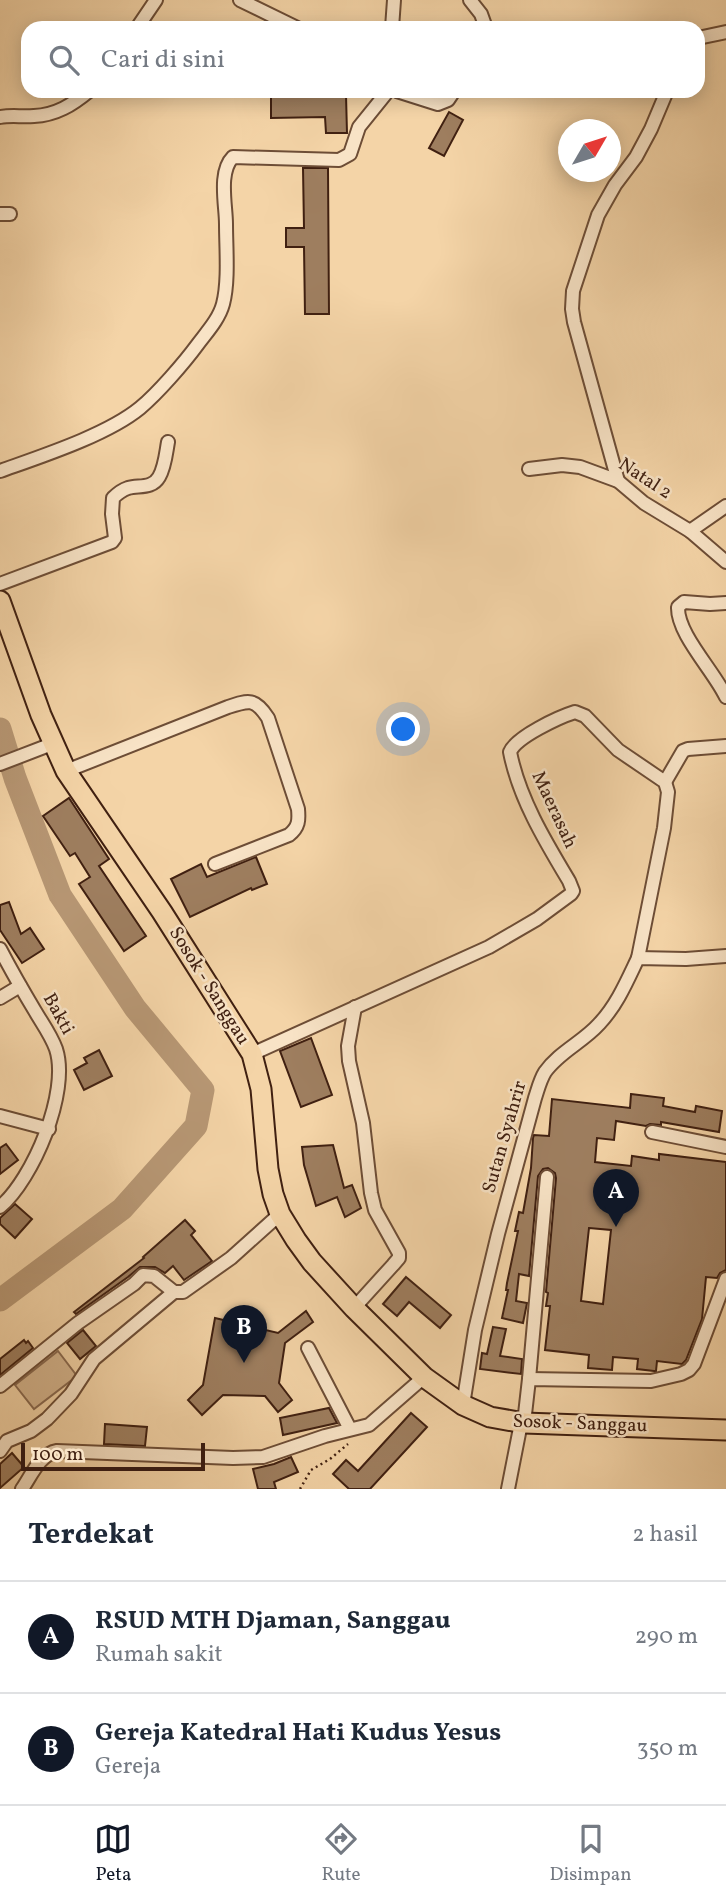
<!DOCTYPE html>
<html lang="id">
<head>
<meta charset="utf-8">
<style>
  :root { --surface:#fff; --page:#f2f2f3; --text:#1f2937; --muted:#747a83; --line:#e0e1e3; --accent:#111827 }
  body { margin:0; font-family:Vollkorn,serif; background:var(--page); color:var(--text) }
  .compass { position:absolute; left:558px; top:119px; width:63px; height:63px; border-radius:50%; background:var(--surface); box-shadow:0 4px 18px #0003; rotate:51deg }
  .scale { position:absolute; left:21px; bottom:18px; width:184px; box-sizing:border-box; padding-left:7px; border:4px solid #402011; border-top:0; font-size:19px; line-height:24px; white-space:nowrap; color:#402011; -webkit-text-stroke:5px #f8e3c6; paint-order:stroke }
  .you { position:absolute; left:404px; top:730px; width:24px; height:24px; margin:-18px; border:5px solid #fff; border-radius:50%; background:#1a73e8; box-shadow:0 0 0 10px #1a73e833 }
  .badge { display:grid; place-items:center; width:46px; height:46px; border-radius:50%; background:var(--accent); color:#fff; font-size:23px; font-weight:700 }
  .pin { position:absolute; translate:-50% -58px; filter:drop-shadow(0 2px 4px #0008) }
  .pin::after { content:''; position:absolute; top:37px; width:24px; height:21px; background:inherit; clip-path:polygon(0 0,100% 0,50% 100%) }
  .list { margin:0; padding:0; list-style:none }
  h2 { display:flex; justify-content:space-between; align-items:center; height:91px; margin:0; padding:0 28px; font-size:30px }
  h2 small { font-size:23px; font-weight:400; color:var(--muted) }
  .list li { display:grid; grid-template-columns:46px 1fr auto; gap:21px; align-items:center; box-sizing:border-box; height:112px; padding:0 28px; border-top:2px solid var(--line) }
  .list b { display:block; font-size:26px; white-space:nowrap }
  .list p { margin:0; font-size:23px; white-space:nowrap; color:var(--muted) }
  .list em { font-size:23px; font-style:normal; color:var(--muted) }
  .icon { flex:none; width:38px; height:38px; fill:none; stroke:currentColor; stroke-width:2; stroke-linecap:round; stroke-linejoin:round }
  .map { position:relative; flex:none; width:726px; height:1489px; overflow:hidden }
  .search { position:absolute; background:var(--surface); box-shadow:0 4px 18px #0003; left:21px; right:21px; top:21px; height:77px; display:flex; align-items:center; gap:18px; box-sizing:border-box; padding:0 24px; border-radius:21px; color:var(--muted); font-size:26px }
  .sheet { height:315px; background:var(--surface) }
  nav { display:flex; justify-content:space-around; align-items:center; box-sizing:border-box; height:98px; border-top:2px solid var(--line); background:var(--surface); font-size:19px; color:var(--muted) }
  nav a { display:grid; justify-items:center; gap:4px }
  nav .on { color:var(--accent) }
  .map>svg:first-child { display:block }
  .green { fill:#d5b58e; stroke:#8a6a50; stroke-width:2 }
  .lines { fill:none; stroke-linecap:round; stroke-linejoin:round }
  .river { stroke:#b79774; stroke-width:23 }
  .building { fill:#9e7e5f; stroke:#402011; stroke-width:2; fill-rule:evenodd }
  .minor-casing { stroke:#6d4d36; stroke-width:16 }
  .highway-casing { stroke:#402011; stroke-width:23 }
  .path { stroke:#402011; stroke-width:2.5; stroke-dasharray:2 3.5; stroke-linecap:butt }
  .minor { stroke:#f8e3c6; stroke-width:12 }
  .highway { stroke:#f4d4a7; stroke-width:19 }
  .labels { text-anchor:middle; dominant-baseline:central; stroke-width:5; stroke-linejoin:round; paint-order:stroke }
  .street-label { font-size:19px; fill:#402011; stroke:#f8e3c6 }
</style>
</head>
<body>
<div class="map">
<svg width="726" height="1489" viewBox="0 0 726 1489">
  <rect width="100%" height="100%" fill="#f4d4a7"/>
  <filter id="stains"><feTurbulence type="fractalNoise" baseFrequency=".00286" numOctaves="4"/><feColorMatrix values="0 0 0 0 .2 0 0 0 0 .09 0 0 0 0 .02 0 0 0 .5 -.17"/></filter>
  <radialGradient id="worn" r=".72"><stop offset=".6" stop-color="#630" stop-opacity="0"/><stop offset="1" stop-color="#630" stop-opacity=".3"/></radialGradient>
  <path class="green" d="M58,1351l19,25 -43,33 -19,-24z"/>
  <g class="lines">
    <path class="river" d="M0,729l15,49 45,117 75,113 68,82 -7,36 -74,83 -122,91"/>
  </g>
  <g class="building">
    <path d="M346,95l1,38h-21l-1,-16 -54,1v-22z"/>
    <path d="M449,112l14,8 -19,36 -15,-8z"/>
    <path d="M303,168h25l1,146h-24l-1,-67h-18v-19h18z"/>
    <path d="M69,798l40,61 -10,7 47,70 -22,15 -45,-67 11,-7 -15,-24 -5,3 -27,-40z"/>
    <path d="M256,857l11,27 -15,6 -1,-2 -61,29 -19,-38 30,-15 6,13z"/>
    <path d="M9,902l12,32 9,-6 14,21 -22,14 -22,-33v-25z"/>
    <path d="M311,1038l21,57 -31,12 -21,-56z"/>
    <path d="M99,1050l13,26 -28,14 -10,-20 13,-7 -3,-5z"/>
    <path d="M631,1094l33,4 -1,8 32,6 1,-6 26,5 -3,21 -58,-10v3l-11,-1 -4,2 -30,-5 -2,19 -17,-2 -2,24 36,4 1,-10 27,4v-6l67,8v108l-6,3 -3,5 -11,-1 -4,42 -16,41 -4,4 -25,-3 -1,10h-2l-17,-2 1,-10 -25,-2 -1,13 -24,-2 1,-13 -44,-5 5,-44h-4l2,-13 -2,-1 10,-114 -1,-5 -7,-5 -5,1 -5,7 -9,100 -10,-2 -3,27 11,2 -4,20 -21,-5 6,-28h-2l1,-7 11,-52h-3l4,-19 4,1 8,-45 2,-30 1,-3 15,1 3,-37 78,9zM589,1228l22,2 -8,74 -22,-3z"/>
    <path d="M6,1144l12,16 -18,14v-26z"/>
    <path d="M333,1145l11,43 8,-3 9,23 -16,9 -8,-20 -21,9 -12,-41 -2,-18z"/>
    <path d="M15,1204l17,15 -17,19 -15,-14v-6z"/>
    <path d="M185,1220l10,11 -4,4 21,26 -28,19 -11,-14 -8,7 -10,-6h-15l-12,10 -52,37 -2,-2 70,-54 -1,-1z"/>
    <path d="M406,1277l45,38 -11,13 -31,-26 -12,14 -14,-12z"/>
    <path d="M306,1311l7,11 -28,21 -6,40 13,17 -14,12 -13,-16 -42,-1 -21,20 -14,-15 15,-15 12,-67 63,15z"/>
    <path d="M493,1327l13,2 -6,27 22,3 -1,15 -41,-5 2,-16 5,1z"/>
    <path d="M83,1330l13,16 -16,13 -13,-16z"/>
    <path d="M24,1340l2,3 2,-2 5,7 -33,27v-16z"/>
    <path d="M329,1408l8,15 -54,12 -3,-17z"/>
    <path d="M411,1413l16,14 -57,62h-21l-16,-15 13,-14 12,11z"/>
    <path d="M105,1424l42,3 -2,19 -41,-2z"/>
    <path d="M12,1453l12,14 -24,21v-24z"/>
    <path d="M291,1457l7,15 -24,10 2,7h-18l-5,-20 21,-5z"/>
  </g>
  <g class="lines">
    <g class="minor-casing">
      <g id="minor">
        <path d="M240,0l57,28"/>
        <path d="M470,0l11,14 5,14"/>
        <path d="M137,28l19,-28"/>
        <path d="M392,28l2,-28"/>
        <path d="M698,38l28,-6"/>
        <path d="M397,91l41,13 10,-4 6,-9"/>
        <path d="M0,117c11,-2 22,0 34,-1 22,-1 38,-11 55,-25"/>
        <path d="M0,214h10"/>
        <path d="M529,469l33,-4 18,2 38,14 26,22 46,28 36,31"/>
        <path d="M0,471c42,-15 107,-36 140,-63 18,-15 44,-45 58,-64 9,-12 21,-25 25,-40 6,-23 3,-56 3,-80 0,-19 -8,-52 7,-67l106,3 11,-6 9,-27 29,-36"/>
        <path d="M618,481l-44,-159 -2,-13 1,-18 25,-76 17,-30 21,-28 15,-28 16,-38"/>
        <path d="M690,531l36,-25"/>
        <path d="M0,584l112,-42 3,-4 -3,-24 1,-16c4,-4 9,-8 15,-10 11,-3 24,1 31,-11 6,-10 7,-24 9,-35"/>
        <path d="M726,603l-16,1 -26,-2 -6,5c-1,27 36,64 48,90"/>
        <path d="M0,764l52,-20"/>
        <path d="M66,771l162,-64c21,-7 27,-9 40,11l30,91c1,11 1,18 -9,26l-74,29"/>
        <path d="M665,782l18,-31 5,-2 38,-3"/>
        <path d="M0,949c11,21 23,42 35,62 7,12 16,24 21,38 14,43 -23,130 -56,158"/>
        <path d="M0,998l20,-12"/>
        <path d="M252,1054l237,-107 48,-28 34,-25 2,-3 -4,-10c-24,-40 -50,-83 -59,-129 6,-15 49,-35 65,-40l10,4 33,34 47,32 3,10 -4,36 -26,130"/>
        <path d="M0,1116l49,13"/>
        <path d="M652,1132l74,15"/>
        <path d="M354,1308l39,-43 6,-7v-5l-24,-43 -4,-17 -8,-70 -14,-62 -1,-15 7,-39"/>
        <path d="M308,1348l42,81"/>
        <path d="M529,1379l18,-202"/>
        <path d="M0,1386l78,-63 56,-39 9,-9 11,1 20,16h9l48,-34 49,-44"/>
        <path d="M463,1405l12,-75 23,-96 37,-136c3,-9 5,-18 10,-26 14,-20 38,-30 54,-48 18,-19 28,-43 39,-66l48,1 40,-3"/>
        <path d="M524,1423l5,-44 122,2 30,-7 8,-4 5,-6 32,-85"/>
        <path d="M0,1451l7,-10 24,-10 16,-12 24,-25 23,-35 80,-67"/>
        <path d="M22,1489c9,-13 18,-35 35,-38l176,7 30,-1 62,-21 44,-11 55,-48"/>
        <path d="M508,1489l13,-66"/>
      </g>
    </g>
    <g class="highway-casing">
      <path id="highway" d="M0,601l41,114 25,56 96,141 90,142 9,35 7,80 5,25 7,20 16,26 16,22 42,46 70,69 39,28 27,12 34,6 202,7"/>
    </g>
    <path class="path" d="M300,1489l11,-19 19,-11 18,-15"/>
    <use href="#minor" class="minor"/>
    <use href="#highway" class="highway"/>
  </g>
  <g class="labels">
    <g class="street-label">
      <text transform="translate(645 479) rotate(33)">Natal 2</text>
      <text transform="translate(554 810) rotate(65)">Maerasah</text>
      <text transform="translate(209 986) rotate(58)">Sosok - Sanggau</text>
      <text transform="translate(58 1014) rotate(61)">Bakti</text>
      <text transform="translate(505 1137) rotate(-74)">Sutan Syahrir</text>
      <text transform="translate(580 1424) rotate(2)">Sosok - Sanggau</text>
    </g>
  </g>
  <rect width="100%" height="100%" filter="url(#stains)"/>
  <rect width="100%" height="100%" fill="url(#worn)"/>
</svg>
<svg class="compass" viewBox="-18 -18 36 36"><path d="M0-13l5 13h-10z" fill="#e53935"/><path d="M0 13l5-13h-10z" fill="#747a83"/></svg>
<div class="scale">100 m</div>
<div class="you"></div>
<div class="pin badge" style="left:616px;top:1227px">A</div>
<div class="pin badge" style="left:244px;top:1363px">B</div>
<div class="search"><svg class="icon" aria-label="search" viewBox="0 0 24 24"><circle cx="10" cy="10" r="6"/><path d="M15 15l6 6"/></svg>Cari di sini</div>
</div>
<section class="sheet">
<h2>Terdekat<small>2 hasil</small></h2>
<ul class="list">
<li><span class="badge">A</span><div><b>RSUD MTH Djaman, Sanggau</b><p>Rumah sakit</p></div><em>290 m</em></li>
<li><span class="badge">B</span><div><b>Gereja Katedral Hati Kudus Yesus</b><p>Gereja</p></div><em>350 m</em></li>
</ul>
</section>
<nav>
<a class="on"><svg class="icon" aria-label="map" viewBox="0 0 24 24"><path d="M3 6l6-2 6 2 6-2v14l-6 2-6-2-6 2zM9 4v14M15 6v14"/></svg>Peta</a>
<a><svg class="icon" aria-label="directions" viewBox="0 0 24 24"><path d="M12 3l9 9-9 9-9-9zM9 14v-3h6M13 9l2 2-2 2"/></svg>Rute</a>
<a><svg class="icon" aria-label="saved" viewBox="0 0 24 24"><path d="M7 4h10v16l-5-4-5 4z"/></svg>Disimpan</a>
</nav>
</body>
</html>
